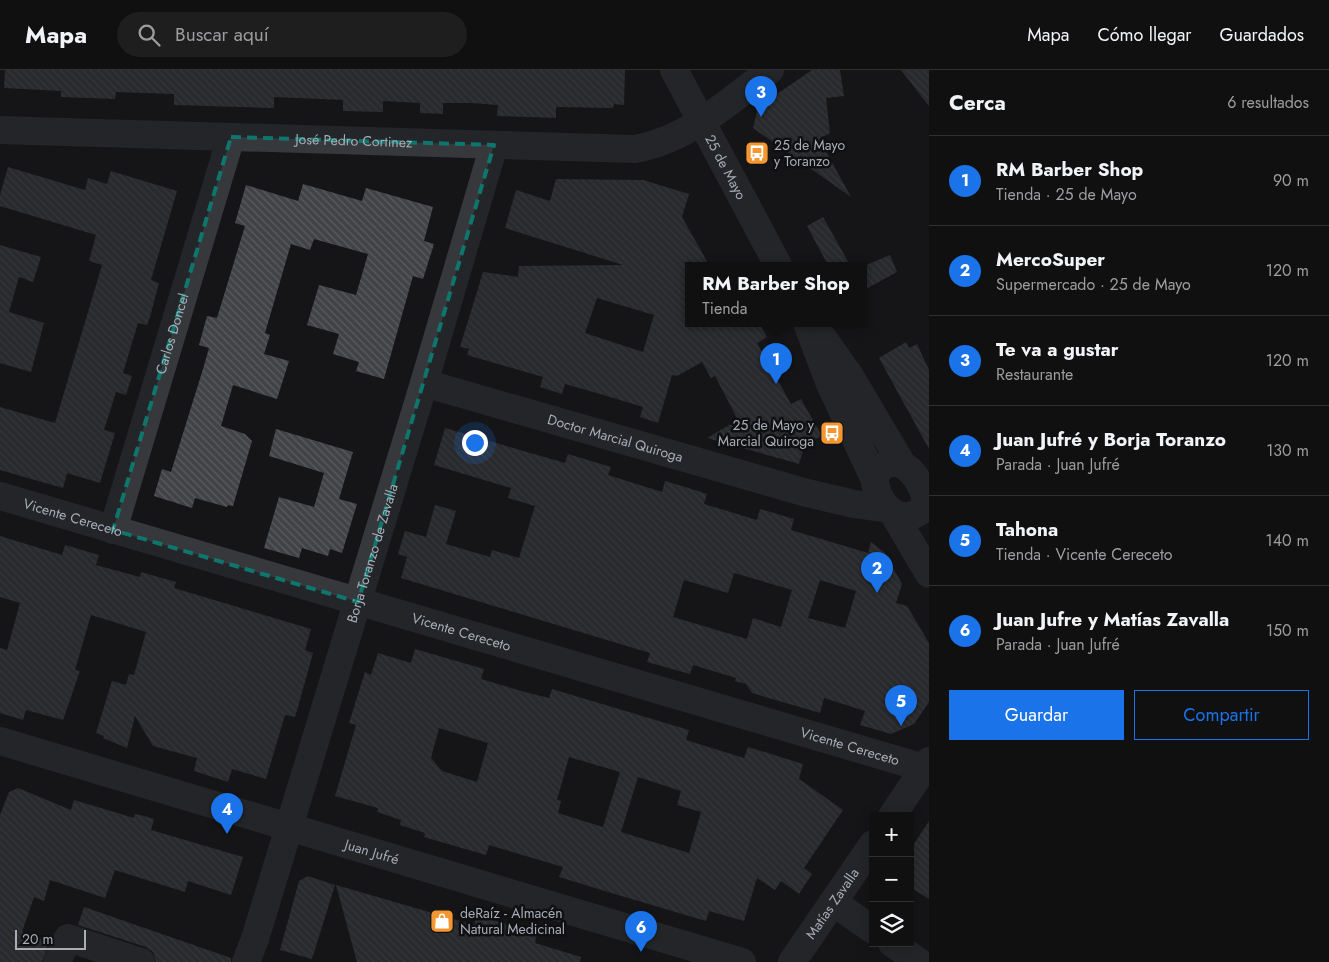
<!DOCTYPE html>
<html lang="es">
<head>
<meta charset="utf-8">
<style>
  :root { --surface:#101011; --page:#1e1e1f; --text:#f1f3f6; --muted:#9c9d9f; --line:#303031; --accent:#1a73e8 }
  body { margin:0; font-family:Jost,sans-serif; background:var(--page); color:var(--text) }
  .controls { position:absolute; right:15px; bottom:15px; display:grid; overflow:hidden; border-radius:0px; box-shadow:0 2px 12px #0003 }
  .controls button { width:45px; height:45px; display:grid; place-items:center; padding:0; border:0; border-bottom:1px solid var(--line); background:var(--surface); color:var(--text); font:25px sans-serif }
  .scale { position:absolute; left:15px; bottom:12px; width:71px; box-sizing:border-box; padding-left:5px; border:2px solid #a7aeb7; border-top:0; font-size:14px; line-height:18px; white-space:nowrap; color:#a7aeb7; -webkit-text-stroke:4px #101012; paint-order:stroke }
  .you { position:absolute; left:474px; top:372px; width:18px; height:18px; margin:-12px; border:4px solid #fff; border-radius:50%; background:#1a73e8; box-shadow:0 0 0 8px #1a73e833 }
  .badge { display:grid; place-items:center; width:32px; height:32px; border-radius:50%; background:var(--accent); color:#fff; font-size:16px; font-weight:700 }
  .pin { position:absolute; translate:-50% -41px; filter:drop-shadow(0 1px 2px #0008) }
  .pin::after { content:''; position:absolute; top:26px; width:18px; height:15px; background:inherit; clip-path:polygon(0 0,100% 0,50% 100%) }
  .popup { position:absolute; left:685px; top:192px; width:182px; height:65px; box-sizing:border-box; display:grid; place-content:center; border-radius:0px; background:var(--surface); filter:drop-shadow(0 1px 4px #0005); font-size:16px; white-space:nowrap; color:var(--muted) }
  .popup b { font-size:19px; color:var(--text) }
  .popup::after { content:''; position:absolute; left:50%; top:100%; margin-left:-10px; border:10px solid transparent; border-top-color:var(--surface) }
  .list { margin:0; padding:0; list-style:none }
  h2 { display:flex; justify-content:space-between; align-items:center; height:65px; margin:0; padding:0 20px; font-size:21px }
  h2 small { font-size:16px; font-weight:400; color:var(--muted) }
  .list li { display:grid; grid-template-columns:32px 1fr auto; gap:15px; align-items:center; box-sizing:border-box; height:90px; padding:0 20px; border-top:1px solid var(--line) }
  .list b { display:block; font-size:19px; white-space:nowrap }
  .list p { margin:0; font-size:16px; white-space:nowrap; color:var(--muted) }
  .list em { font-size:16px; font-style:normal; color:var(--muted) }
  .actions { display:flex; gap:10px; padding:15px 20px }
  .actions a { flex:1; padding:11px 0; border:1px solid var(--accent); border-radius:0px; text-align:center; font-size:18px; color:var(--accent) }
  .actions .main { background:var(--accent); color:#fff }
  .icon { flex:none; width:28px; height:28px; fill:none; stroke:currentColor; stroke-width:2; stroke-linecap:round; stroke-linejoin:round }
  .map { position:relative; flex:none; width:929px; height:892px; overflow:hidden }
  header { display:flex; align-items:center; gap:30px; box-sizing:border-box; height:70px; padding:0 25px; background:var(--surface); border-bottom:1px solid var(--line) }
  header strong { font-size:24px }
  nav { display:flex; gap:28px; margin-inline-start:auto; font-size:18px }
  .search { width:350px; height:45px; background:var(--page); display:flex; align-items:center; gap:12px; box-sizing:border-box; padding:0 18px; border-radius:28px; color:var(--muted); font-size:19px }
  main { display:flex }
  aside { flex:1; background:var(--surface) }
  .map>svg:first-child { display:block }
  .building { fill:url(#building-back-hatch); fill-rule:evenodd }
  .lines { fill:none; stroke-linecap:round; stroke-linejoin:round }
  .minor { stroke:#36383c; stroke-width:28 }
  .marked { fill:none; stroke:#0f766e; stroke-width:4; stroke-dasharray:10 6; stroke-linejoin:round }
  .labels { text-anchor:middle; dominant-baseline:central; stroke-width:5; stroke-linejoin:round; paint-order:stroke }
  .street-label { font-size:14px; fill:#a7aeb7; stroke:#101012 }
  .poi-label { font-size:14px; fill:#a7aeb7; stroke:#101012; text-anchor:start }
</style>
</head>
<body>
<header>
<strong>Mapa</strong>
<div class="search"><svg class="icon" aria-label="search" viewBox="0 0 24 24"><circle cx="10" cy="10" r="6"/><path d="M15 15l6 6"/></svg>Buscar aquí</div>
<nav><a>Mapa</a><a>Cómo llegar</a><a>Guardados</a></nav>
</header>
<main>
<div class="map">
<svg width="929" height="892" viewBox="0 0 929 892">
  <defs>
    <pattern id="building-back-hatch" width="6" height="6" patternUnits="userSpaceOnUse" patternTransform="scale(1.25)"><rect width="6" height="6" fill="#414347"/><path d="M-1 5l2 2M0 0l6 6M5-1l2 2" fill="none" stroke="#5a5c5f"/></pattern>
  </defs>
  <rect width="100%" height="100%" fill="#151517"/>
  <g class="building">
    <path d="M5,0h620l-1,35 -10,-1 -1,4 -57,-1v11l-59,-2 1,-11 -27,-2h-28v11l-23,-1v-10l-37,-2v11l-40,-1v-11l-69,-3v11l-100,-3v-11l-58,-2 -1,7 -54,-2v-6l-57,-3z"/>
    <path d="M812,0h28l4,26 -18,2 4,35 -11,6 32,58 -98,-69 5,-21z"/>
    <path d="M901,0h28v36z"/>
    <path d="M8,97l77,23 3,-12 19,6 4,-13 66,20 -26,89 8,3 -9,34 -3,8 -9,-2 -15,50 9,3 -6,19 -10,-3 -12,38 11,3 -15,50 -33,-10 -4,15 -63,-18v-63l55,16 47,-158 -13,-4 7,-26 -96,-29v-11z"/>
    <path d="M556,109l87,1 46,14 -7,23 27,48h-21v58h71l8,14 -10,6 12,22 22,39 10,-5 21,37 -17,8 -6,20 -92,-26 31,-18 -23,-44 -4,2 -9,-16 -25,14 -5,-1 -14,48 -18,-6 3,-10 -36,-11 -42,-12 -3,10 -22,-7 3,-10 -76,-22 2,-6 -9,-2 23,-75 35,5 1,-11 104,-1 -118,-37 11,-38 34,11zM597,228l57,17 -11,37 -58,-19z"/>
    <path d="M303,114l59,17 4,-13 67,19 -9,34 10,3 -11,35 -10,-3 -29,103 -28,-8 3,-9 -26,-8 6,-20 -32,-9 12,-40 37,10 12,-41 -54,-15 -4,11 -19,-6 -26,89 5,2 -6,19 25,7 -12,38 -44,-14 -12,41 24,8 7,7 -19,65 -5,-1 -1,2 -32,-9 -3,10 -38,-12 8,-27 9,3 32,-103 6,-21 -10,-3 8,-29 10,2 28,-92 -10,-3 11,-38 52,16z"/>
    <path d="M823,147l27,48h-22l-21,-39z"/>
    <path d="M0,175l41,12 -8,25 -14,-5 -10,35 35,11 -13,49 -31,-9z"/>
    <path d="M890,185l7,17 -33,18v-24z"/>
    <path d="M906,272l3,6 8,-4 12,26v79l-50,-91z"/>
    <path d="M445,358l120,35 3,-9 43,13 -3,8 54,17 3,-11 30,9 12,4 -3,10 53,16 3,-11 24,7 10,3 -3,11 77,23 3,-11 14,11 17,31 -6,19 11,3 22,37v59l-15,22 -23,10 -31,-9 5,-14 -41,-13 -4,15 -68,-20 -6,-9 -11,-3 1,-3 -43,-13 -3,9 -43,-12 3,-9 -249,-75 6,-21 -9,-3 7,-23 21,6 9,-32 21,6 -10,33 44,13 2,-7 27,8 16,-52 -27,-8 3,-10 -77,-23zM734,503l58,17 -11,37 -28,-9 -6,21 -74,-22 11,-37 44,13zM820,510l36,11 -11,37 -37,-10z"/>
    <path d="M276,359l77,23 -14,47 18,5 -15,49 -12,-4 -2,7 -26,-8 -3,10 -35,-10 15,-51 35,10 10,-34 -55,-17z"/>
    <path d="M0,466l62,19 3,-10 34,10 -3,10 44,12 1,-5 35,10 -2,6 137,41 -6,21 8,3 -15,54 -3,10 -10,-2 -19,64 -34,-10 -4,13 -34,-11 3,-13 -44,-12 -18,-30 -8,32 -24,-10 1,-2 -8,-3 16,-52 14,4 3,-11 5,1 12,-43 -55,-17 -16,55 5,1 -17,49 -37,-10 -3,10 -23,-7v-65l7,2 13,-47 -20,-6z"/>
    <path d="M415,579l69,20 -3,10 44,13 24,6 3,-9 137,41 -3,10 58,18 4,-11 55,17 -4,15 44,31 -39,58 8,6 -13,20 -18,-13 -6,9 -18,-12 -13,43 -35,-10 -3,10 -88,-26 -59,-18 4,-10 -74,-22 -3,10 -62,-18 1,-4 -25,-8 1,-5 -24,-8 1,-4 -43,-12 21,-71 -7,-2 16,-51 6,3 7,-22 33,10zM439,658l49,15 -11,39 -35,-11 -11,-13zM569,687l51,15 -17,55 -45,-14 3,-12 -4,-1zM638,707l43,14 -4,14 24,7 -12,41 -68,-21z"/>
    <path d="M18,718l53,22 3,-10 60,18 1,-4 9,2 10,3 -3,11 92,27 -12,38 -43,-14 -3,11 -70,-22 -10,28 -55,-18 -6,21 -10,-4 -12,35 27,10 -7,20h-42v-147l9,-23z"/>
    <path d="M929,751v78l-19,-12v-37z"/>
    <path d="M308,806l27,9 -23,74 -32,-9 19,-69z"/>
    <path d="M336,815l138,40 3,-10 60,18 -2,10 46,14 -1,5h-223z"/>
    <path d="M84,837l147,51v4h-75l-3,-10 -7,-5 -68,-22z"/>
  </g>
  <g class="lines">
    <g class="minor">
      <path id="s1" d="M674,0l104,195"/>
      <path id="s2" d="M0,60l635,19c52,-9 94,-47 135,-79"/>
      <path d="M807,253l23,61 44,94"/>
      <path d="M823,268l27,38 52,88"/>
      <path id="s3" d="M424,313l383,110 47,11 35,5"/>
      <path id="s4" d="M0,426l924,272"/>
      <path d="M926,434c-5,11 -21,16 -32,9 -14,-7 -28,-37 -11,-47 19,-11 33,9 40,24 2,6 3,13 6,18"/>
      <path d="M893,443l36,61"/>
      <path id="s5" d="M113,460l118,-393"/>
      <path id="s6" d="M0,671l742,221"/>
      <path d="M892,746l37,-55"/>
      <path d="M833,832l40,28"/>
      <path d="M892,873l27,19"/>
      <path d="M57,892l11,-24 73,24"/>
      <path id="s7" d="M246,892l9,-23 169,-556 70,-238"/>
      <path id="s8" d="M792,892l81,-118"/>
    </g>
  </g>
  <path d="M0 0H929V892H0ZM231,67l263,8 -136,457 -245,-72z" fill="#151517" fill-opacity=".55" fill-rule="evenodd"/>
  <path class="marked" d="M231,67l263,8 -136,457 -245,-72z"/>
  <defs>
    <g id="bus-square" transform="scale(1.25)"><rect x="-9" y="-9" width="18" height="18" rx="4" fill="#f49730" stroke="#101012"/><path d="M-5-6H5V4H4V6H2V4H-2V6H-4V4H-5ZM-3.5-4V0h7V-4ZM-3.5 1.2v1.5H-2V1.2ZM2 1.2v1.5H3.5V1.2Z" fill="#fff"/></g>
    <g id="shop-square" transform="scale(1.25)"><rect x="-9" y="-9" width="18" height="18" rx="4" fill="#f49730" stroke="#101012"/><path d="M-5-2.5h2.3a2.7 3.5 0 0 1 5.4 0H5L5.5 6h-11ZM-1.5-2.5h3a1.5 2.3 0 0 0-3 0Z" fill="#fff"/></g>
  </defs>
  <g fill-rule="evenodd">
    <use href="#bus-square" x="757" y="83"/>
    <use href="#bus-square" x="832" y="363"/>
    <use href="#shop-square" x="442" y="851"/>
  </g>
  <g class="labels">
    <g class="street-label">
      <text stroke="none"><textPath href="#s2" startOffset="354">José Pedro Cortinez</textPath></text>
      <text stroke="none"><textPath href="#s1" startOffset="110">25 de Mayo</textPath></text>
      <text stroke="none"><textPath href="#s5" startOffset="205">Carlos Doncel</textPath></text>
      <text stroke="none"><textPath href="#s3" startOffset="199">Doctor Marcial Quiroga</textPath></text>
      <text stroke="none"><textPath href="#s4" startOffset="76">Vicente Cereceto</textPath></text>
      <text stroke="none"><textPath href="#s7" startOffset="428">Borja Toranzo de Zavalla</textPath></text>
      <text stroke="none"><textPath href="#s4" startOffset="481">Vicente Cereceto</textPath></text>
      <text stroke="none"><textPath href="#s4" startOffset="886">Vicente Cereceto</textPath></text>
      <text stroke="none"><textPath href="#s6" startOffset="388">Juan Jufré</textPath></text>
      <text stroke="none"><textPath href="#s8" startOffset="71">Matías Zavalla</textPath></text>
    </g>
    <g class="poi-label">
      <text x="774" y="75">25 de Mayo<tspan x="774" dy="16">y Toranzo</tspan></text>
      <text x="814" y="355" text-anchor="end">25 de Mayo y<tspan x="814" dy="16">Marcial Quiroga</tspan></text>
      <text x="460" y="843">deRaíz - Almacén<tspan x="460" dy="16">Natural Medicinal</tspan></text>
    </g>
  </g>
</svg>
<div class="controls">
<button>+</button>
<button>−</button>
<button><svg class="icon" aria-label="layers" viewBox="0 0 24 24"><path d="M12 4l9 5-9 5-9-5zM3 14l9 5 9-5"/></svg></button>
</div>
<div class="scale">20 m</div>
<div class="you"></div>
<div class="pin badge" style="left:776px;top:314px">1</div>
<div class="popup"><b>RM Barber Shop</b>Tienda</div>
<div class="pin badge" style="left:877px;top:523px">2</div>
<div class="pin badge" style="left:761px;top:47px">3</div>
<div class="pin badge" style="left:227px;top:764px">4</div>
<div class="pin badge" style="left:901px;top:656px">5</div>
<div class="pin badge" style="left:641px;top:882px">6</div>
</div>
<aside>
<h2>Cerca<small>6 resultados</small></h2>
<ul class="list">
<li><span class="badge">1</span><div><b>RM Barber Shop</b><p>Tienda · 25 de Mayo</p></div><em>90 m</em></li>
<li><span class="badge">2</span><div><b>MercoSuper</b><p>Supermercado · 25 de Mayo</p></div><em>120 m</em></li>
<li><span class="badge">3</span><div><b>Te va a gustar</b><p>Restaurante</p></div><em>120 m</em></li>
<li><span class="badge">4</span><div><b>Juan Jufré y Borja Toranzo</b><p>Parada · Juan Jufré</p></div><em>130 m</em></li>
<li><span class="badge">5</span><div><b>Tahona</b><p>Tienda · Vicente Cereceto</p></div><em>140 m</em></li>
<li><span class="badge">6</span><div><b>Juan Jufre y Matías Zavalla</b><p>Parada · Juan Jufré</p></div><em>150 m</em></li>
</ul>
<div class="actions"><a class="main">Guardar</a><a>Compartir</a></div>
</aside>
</main>
</body>
</html>
